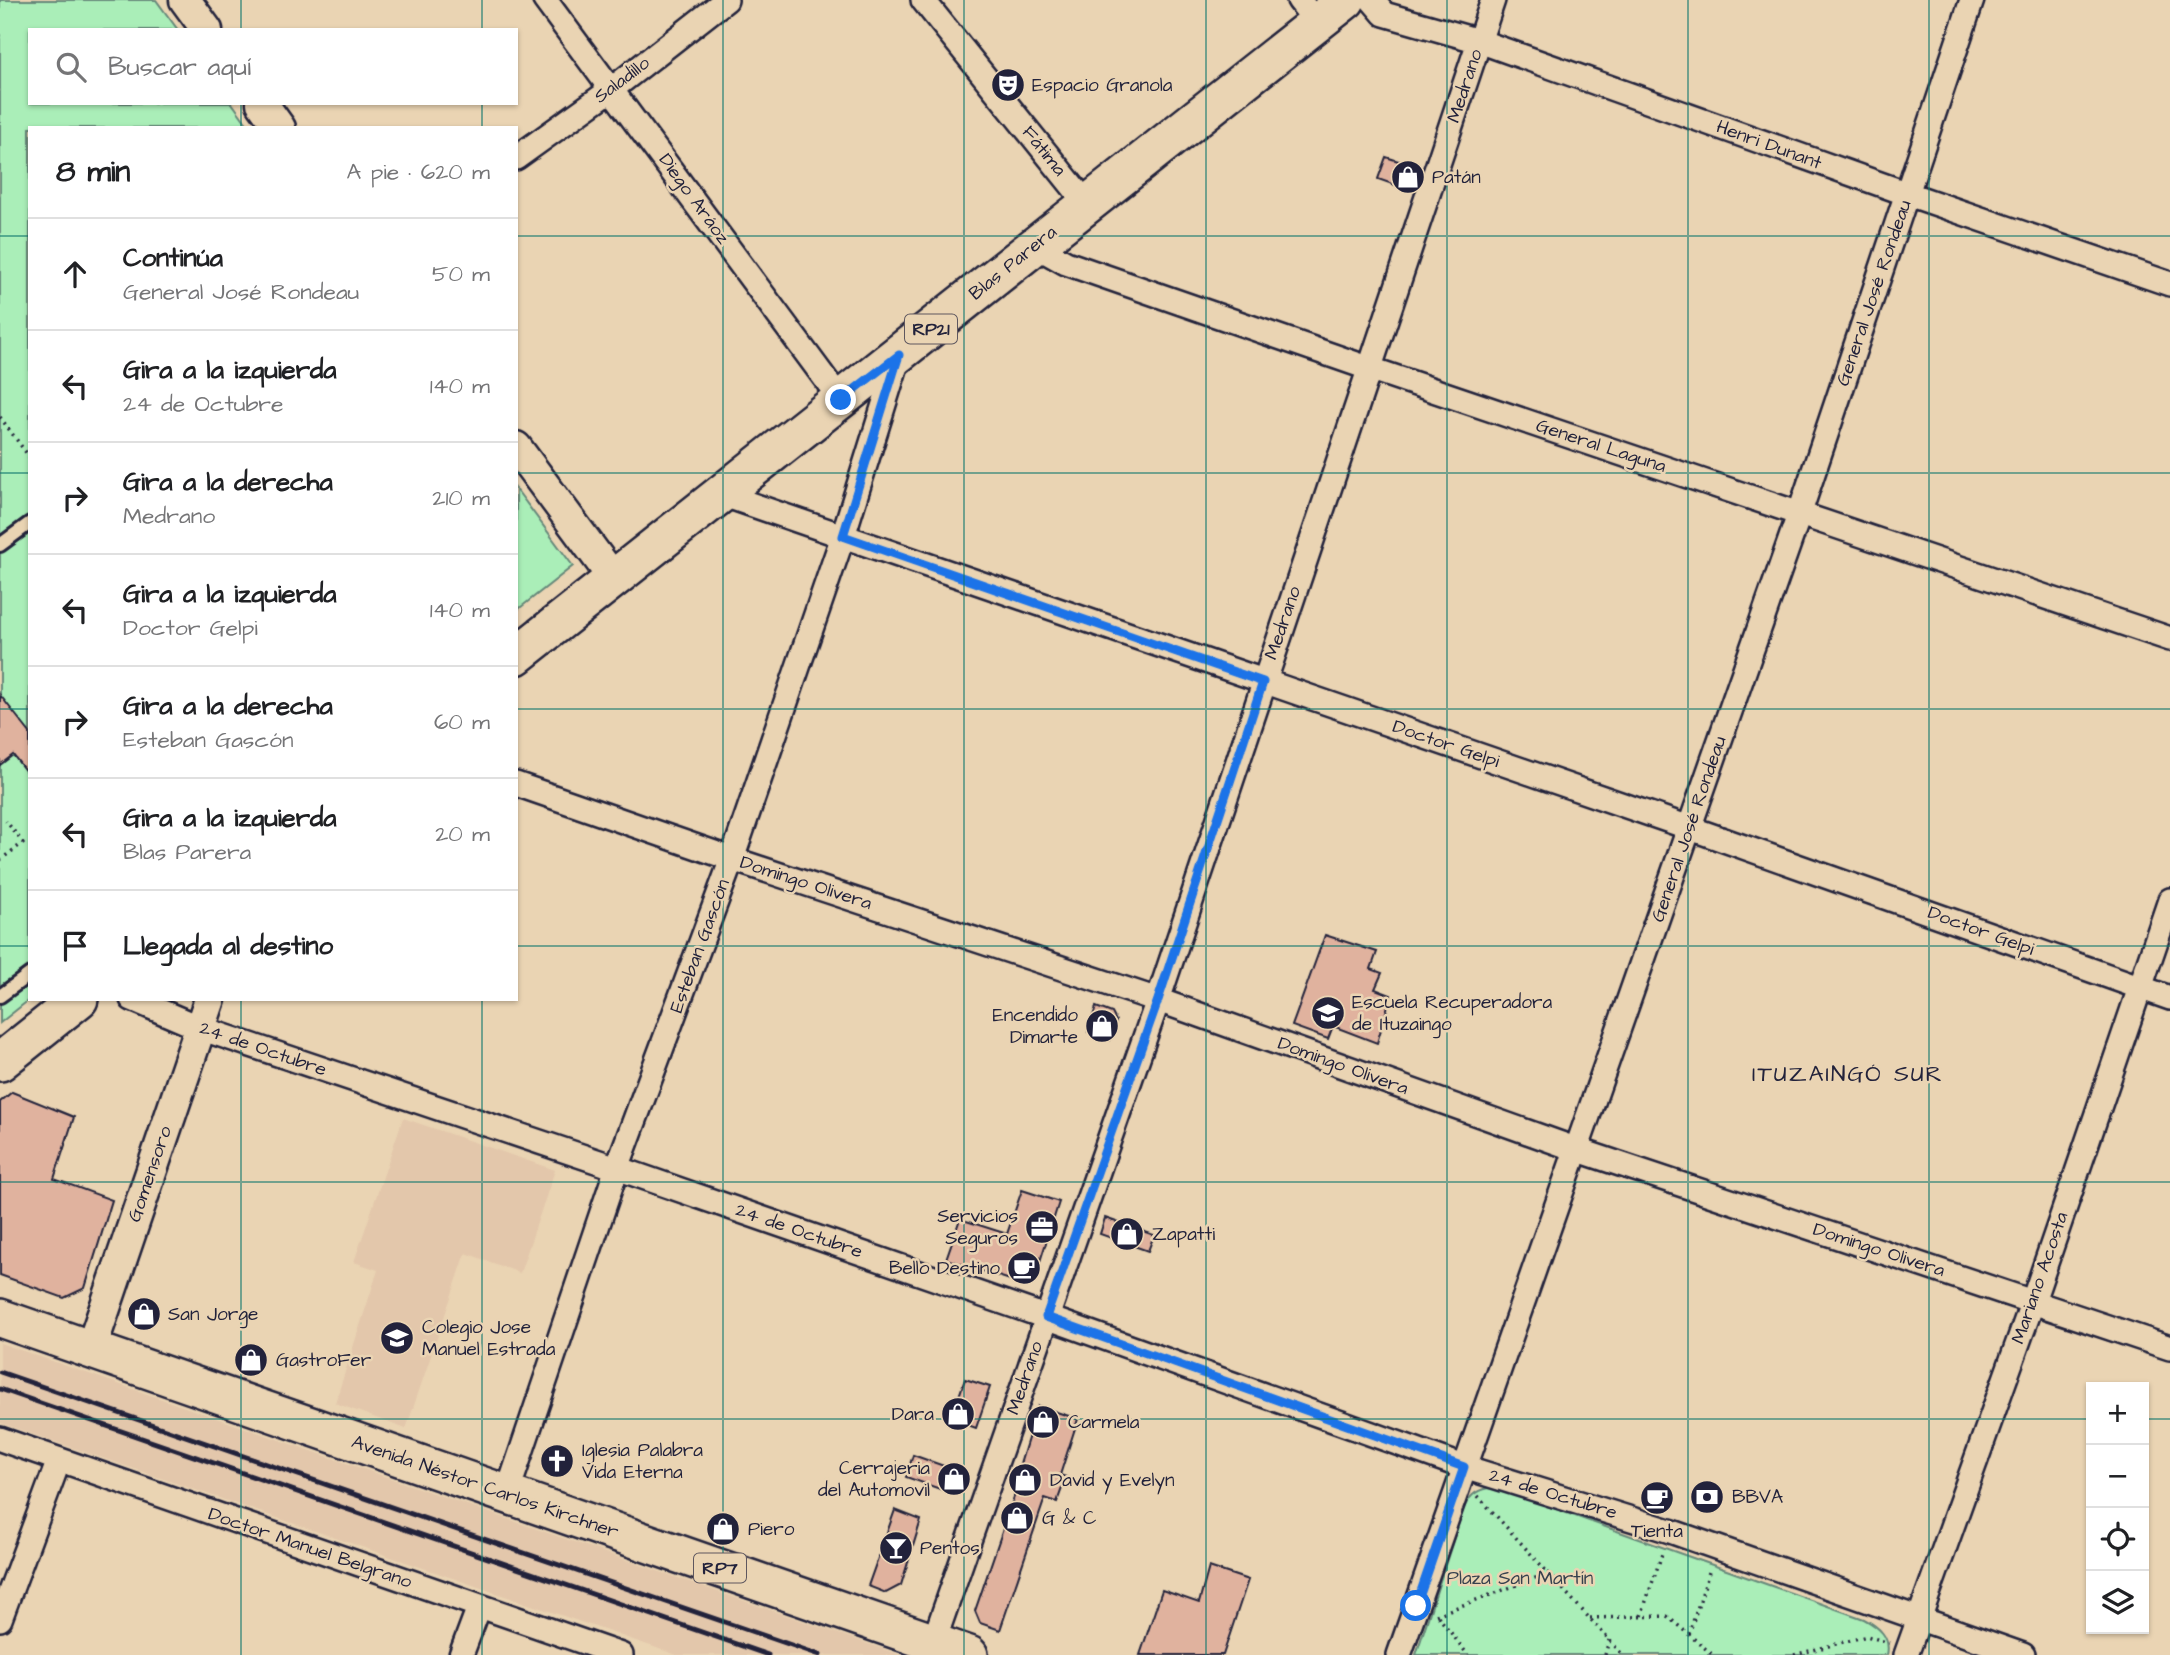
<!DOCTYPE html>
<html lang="es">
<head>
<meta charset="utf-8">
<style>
  :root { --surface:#fff; --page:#f2f2f2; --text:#202124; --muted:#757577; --line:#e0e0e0 }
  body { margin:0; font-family:"Architects Daughter",sans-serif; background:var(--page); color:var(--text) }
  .controls { position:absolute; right:21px; bottom:21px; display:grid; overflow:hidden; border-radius:0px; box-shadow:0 2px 5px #0004 }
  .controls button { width:63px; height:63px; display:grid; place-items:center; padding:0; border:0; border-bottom:2px solid var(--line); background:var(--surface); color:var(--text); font:35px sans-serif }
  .stop { position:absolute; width:21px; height:21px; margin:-16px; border:5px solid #1a73e8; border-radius:50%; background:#fff }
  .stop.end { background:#1a73e8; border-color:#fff; box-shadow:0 2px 7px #0008 }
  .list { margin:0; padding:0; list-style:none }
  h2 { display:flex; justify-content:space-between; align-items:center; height:91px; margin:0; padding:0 28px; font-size:30px }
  h2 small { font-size:23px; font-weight:400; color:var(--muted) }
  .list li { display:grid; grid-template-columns:46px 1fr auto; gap:21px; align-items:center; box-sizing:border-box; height:112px; padding:0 28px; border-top:2px solid var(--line) }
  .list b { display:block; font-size:26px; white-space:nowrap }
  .list p { margin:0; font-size:23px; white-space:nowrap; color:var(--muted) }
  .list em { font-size:23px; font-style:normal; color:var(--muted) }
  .icon { flex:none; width:38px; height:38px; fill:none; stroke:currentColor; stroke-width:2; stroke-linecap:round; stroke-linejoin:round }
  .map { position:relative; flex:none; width:2170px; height:1655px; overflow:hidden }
  .search { position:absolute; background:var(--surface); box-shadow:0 2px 5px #0004; left:28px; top:28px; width:490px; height:77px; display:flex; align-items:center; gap:18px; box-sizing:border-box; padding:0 24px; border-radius:0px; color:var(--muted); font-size:26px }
  .panel { position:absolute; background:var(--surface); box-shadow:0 2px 5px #0004; left:28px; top:126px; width:490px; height:875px; border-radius:0px }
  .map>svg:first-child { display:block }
  .built { fill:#e3c7ab }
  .green { fill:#aaeeb8; stroke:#66887a; stroke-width:2 }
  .building { fill:#e0b29e; stroke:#22223b; stroke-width:2 }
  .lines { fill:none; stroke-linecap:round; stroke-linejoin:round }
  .service-casing { stroke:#22223b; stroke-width:18 }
  .minor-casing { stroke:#22223b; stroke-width:28 }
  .tertiary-casing { stroke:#22223b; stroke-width:35 }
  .primary-casing { stroke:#22223b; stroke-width:42 }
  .path { stroke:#22223b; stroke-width:3.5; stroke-dasharray:2 5; stroke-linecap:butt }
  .service { stroke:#ead4b3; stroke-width:12 }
  .minor { stroke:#ead4b3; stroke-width:23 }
  .tertiary { stroke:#ead4b3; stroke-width:30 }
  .primary { stroke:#ead4b3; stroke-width:37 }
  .rail { stroke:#22223b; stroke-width:5 }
  .route { stroke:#1a73e8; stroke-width:9 }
  .grid { fill:none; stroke:#0f766e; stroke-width:2; stroke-opacity:0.55 }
  .labels { text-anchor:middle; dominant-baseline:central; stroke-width:5; stroke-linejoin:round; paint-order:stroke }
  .shield { fill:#ead4b3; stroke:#5e575f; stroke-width:2 }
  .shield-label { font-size:18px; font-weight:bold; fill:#22223b }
  .street-label { font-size:19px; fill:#22223b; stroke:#ead4b3 }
  .poi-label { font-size:19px; fill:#22223b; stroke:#ead4b3; text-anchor:start }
  .park-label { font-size:19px; fill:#36414e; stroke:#ead4b3 }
  .quarter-label { font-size:23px; letter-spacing:2px; fill:#22223b; stroke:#ead4b3 }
</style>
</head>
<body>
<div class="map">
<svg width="2170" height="1655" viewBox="0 0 2170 1655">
  <rect width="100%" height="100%" fill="#ead4b3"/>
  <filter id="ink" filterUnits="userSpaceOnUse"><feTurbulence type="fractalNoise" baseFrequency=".0143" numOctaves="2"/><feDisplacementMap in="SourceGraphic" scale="14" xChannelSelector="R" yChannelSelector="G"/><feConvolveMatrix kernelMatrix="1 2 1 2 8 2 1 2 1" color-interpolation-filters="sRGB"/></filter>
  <g filter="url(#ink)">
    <g class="built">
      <path d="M403,1118l152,52 -35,103 -54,-20 -60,176 -71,-26 43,-133 -24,-8z"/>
      <path d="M0,1343l895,310 4,2h-222l-677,-232z"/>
    </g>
    <g class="green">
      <path d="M0,0h156l22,30h-148v73h202l18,25h-220v871l-30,24z"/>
      <path d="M516,489l57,77 -57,45z"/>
      <path d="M1488,1488l11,1 365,130c15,8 27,18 23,36h-471l47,-145c6,-13 11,-19 25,-22z"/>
    </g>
    <g class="building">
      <path d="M1386,157l31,10 -8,23 -31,-11z"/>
      <path d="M0,695l30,38v44l-17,-22 -13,10z"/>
      <path d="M1325,935l52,17 -6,17 11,4 -7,16 16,6 -14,48 -44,-17 -5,13 -36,-13z"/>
      <path d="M1096,1007l16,6 4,8 -6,19 -22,-8z"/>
      <path d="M12,1092l62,25 -20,62 58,21 -27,88 -21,10 -64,-23v-173z"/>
      <path d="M1022,1190l37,12 -23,72 -23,7 -67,-22 14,-40 47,15z"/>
      <path d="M1105,1218l49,17 -6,16 -48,-17z"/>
      <path d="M965,1379l25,8 -14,41 -25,-9z"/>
      <path d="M1038,1406l40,13 -18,56 6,2 -9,25 -12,-4 -45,132 -20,-7 -5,-12 42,-123 -4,-1z"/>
      <path d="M913,1455l48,17 -7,22 -48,-17z"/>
      <path d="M895,1510l26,10 -20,65 -15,8 -18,-7z"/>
      <path d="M1209,1567l39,13 -25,75h-83l22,-65 37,13z"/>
    </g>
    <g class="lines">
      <g class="service-casing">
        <g id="service">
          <path d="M0,545l30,-22"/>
          <path d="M0,996l30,-22"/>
        </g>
      </g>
      <g class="minor-casing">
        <g id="minor">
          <path d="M545,0l296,400"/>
          <path d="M923,0l164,204"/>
          <path d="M1299,0l18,23"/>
          <path d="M1372,0l12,14 95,27 429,153 262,90"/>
          <path d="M516,158l96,-69 114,-89"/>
          <path d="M1034,245l32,18 305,106 799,270"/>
          <path d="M721,494l969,334 480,170"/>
          <path d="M516,784l216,75 426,141 420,150 592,198"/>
          <path d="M132,999l68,29 417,140 429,149 418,150 206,64 353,124"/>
          <path d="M0,1439l621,216"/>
          <path d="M507,1494l110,-326 115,-309 111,-323 56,-180"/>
          <path d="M0,1619l59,-159"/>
          <path d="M461,1655l18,-48"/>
          <path d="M929,1655l229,-655 335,-1000"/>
          <path d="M1399,1655l401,-1143 172,-512"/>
          <path d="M1906,1655l127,-354 137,-401"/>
        </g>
      </g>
      <g class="tertiary-casing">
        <g id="tertiary">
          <path d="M185,0l22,30"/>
          <path d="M262,103l18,25"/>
          <path d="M516,447l98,132"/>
          <path d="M91,1349l119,-350"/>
        </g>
      </g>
      <g class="primary-casing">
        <g id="primary">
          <path d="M516,656l830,-656"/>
          <path d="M0,1062l79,-63"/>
          <path d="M0,1318l969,337"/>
        </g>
      </g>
      <g class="path">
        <path d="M0,417l30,41"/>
        <path d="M0,860l23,-17 -17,-22"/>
        <path d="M1478,1496l145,159"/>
        <path d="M1436,1615l113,-42"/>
        <path d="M1438,1616l30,39"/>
        <path d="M1641,1616l22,-65"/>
        <path d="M1590,1618l77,-2 46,39"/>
        <path d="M1689,1634l21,-65"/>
        <path d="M1605,1655l4,-15"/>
        <path d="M1794,1655l73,-19 22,7"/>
      </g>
      <use href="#service" class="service"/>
      <use href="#minor" class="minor"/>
      <use href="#tertiary" class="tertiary"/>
      <use href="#primary" class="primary"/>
      <g class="rail">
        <path d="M0,1372l820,283"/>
        <path d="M0,1389l768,266"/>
      </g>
    </g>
  </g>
  <g class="lines" filter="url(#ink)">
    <path class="route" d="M841,400l58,-45 -56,181 420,146 -105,318 -112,317 418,150 -48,139"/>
  </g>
  <path class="grid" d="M241,0v30M482,0v30M723,0v1655M964,0v1655M1206,0v1655M1447,0v1655M1688,0v1655M1929,0v1655M241,103v25M482,103v25M0,236h30M516,236h1654M0,473h30M516,473h1654M0,709h30M516,709h1654M0,946h30M516,946h1654M241,999v656M482,999v656M0,1182h2170M0,1419h2091M2144,1419h26"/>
  <defs>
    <g id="theatre-disc" transform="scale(1.75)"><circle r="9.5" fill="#22223b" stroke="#ead4b3"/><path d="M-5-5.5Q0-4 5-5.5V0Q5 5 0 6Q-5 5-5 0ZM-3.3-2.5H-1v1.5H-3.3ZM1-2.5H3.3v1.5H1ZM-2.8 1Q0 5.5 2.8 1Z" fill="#fff"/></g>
    <g id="shop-disc" transform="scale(1.75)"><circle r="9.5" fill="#22223b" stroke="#ead4b3"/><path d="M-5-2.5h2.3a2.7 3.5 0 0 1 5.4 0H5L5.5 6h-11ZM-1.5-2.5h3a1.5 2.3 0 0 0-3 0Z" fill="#fff"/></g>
    <g id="school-disc" transform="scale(1.75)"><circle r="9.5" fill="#22223b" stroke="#ead4b3"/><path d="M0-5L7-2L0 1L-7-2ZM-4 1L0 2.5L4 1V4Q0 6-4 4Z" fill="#fff"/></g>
    <g id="office-disc" transform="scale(1.75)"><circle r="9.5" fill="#22223b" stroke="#ead4b3"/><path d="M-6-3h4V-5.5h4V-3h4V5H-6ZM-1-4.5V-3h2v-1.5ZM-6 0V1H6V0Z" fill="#fff"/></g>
    <g id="cafe-disc" transform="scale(1.75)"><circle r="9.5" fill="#22223b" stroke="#ead4b3"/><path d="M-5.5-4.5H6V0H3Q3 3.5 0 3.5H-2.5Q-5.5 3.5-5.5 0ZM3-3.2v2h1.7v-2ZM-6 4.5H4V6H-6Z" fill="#fff"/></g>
    <g id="church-disc" transform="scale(1.75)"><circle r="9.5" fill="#22223b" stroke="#ead4b3"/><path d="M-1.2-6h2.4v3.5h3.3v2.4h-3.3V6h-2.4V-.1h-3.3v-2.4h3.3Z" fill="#fff"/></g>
    <g id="bank-disc" transform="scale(1.75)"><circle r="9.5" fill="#22223b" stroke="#ead4b3"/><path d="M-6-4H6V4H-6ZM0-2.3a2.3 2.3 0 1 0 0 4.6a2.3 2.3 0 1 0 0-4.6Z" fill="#fff"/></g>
    <g id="bar-disc" transform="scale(1.75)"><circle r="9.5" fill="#22223b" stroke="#ead4b3"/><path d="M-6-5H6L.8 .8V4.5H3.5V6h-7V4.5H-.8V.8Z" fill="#fff"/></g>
  </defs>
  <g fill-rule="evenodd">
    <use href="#theatre-disc" x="1008" y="85"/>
    <use href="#shop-disc" x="1408" y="177"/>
    <use href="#school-disc" x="1328" y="1013"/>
    <use href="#shop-disc" x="1102" y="1026"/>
    <use href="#office-disc" x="1042" y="1227"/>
    <use href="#shop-disc" x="1127" y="1234"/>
    <use href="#cafe-disc" x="1024" y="1268"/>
    <use href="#shop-disc" x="144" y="1314"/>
    <use href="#school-disc" x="397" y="1338"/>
    <use href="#shop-disc" x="251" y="1360"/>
    <use href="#shop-disc" x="958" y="1414"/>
    <use href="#shop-disc" x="1043" y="1422"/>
    <use href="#church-disc" x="557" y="1461"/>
    <use href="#shop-disc" x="954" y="1479"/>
    <use href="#shop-disc" x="1025" y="1480"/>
    <use href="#bank-disc" x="1707" y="1497"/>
    <use href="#cafe-disc" x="1657" y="1498"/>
    <use href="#shop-disc" x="1017" y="1518"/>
    <use href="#shop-disc" x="723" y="1529"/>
    <use href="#bar-disc" x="896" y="1548"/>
  </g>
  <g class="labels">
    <g class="shield">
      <rect x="905" y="314.5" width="52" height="29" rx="5"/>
      <rect x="694" y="1553.5" width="52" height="29" rx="5"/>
    </g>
    <g class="shield-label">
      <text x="931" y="329">RP21</text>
      <text x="720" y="1568">RP7</text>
    </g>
    <g class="street-label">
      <text transform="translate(622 80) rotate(-37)">Saladillo</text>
      <text transform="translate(1465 86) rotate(-72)">Medrano</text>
      <text transform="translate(1769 145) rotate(20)">Henri Dunant</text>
      <text transform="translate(1044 151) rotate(51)">Fátima</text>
      <text transform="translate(694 199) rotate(54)">Diego Aráoz</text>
      <text transform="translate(1013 263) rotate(-39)">Blas Parera</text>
      <text transform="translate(1874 293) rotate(-71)">General José Rondeau</text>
      <text transform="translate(1601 446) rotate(18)">General Laguna</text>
      <text transform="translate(1283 623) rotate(-71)">Medrano</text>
      <text transform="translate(1446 744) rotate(19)">Doctor Gelpi</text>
      <text transform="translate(1689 829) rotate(-71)">General José Rondeau</text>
      <text transform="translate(806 883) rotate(18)">Domingo Olivera</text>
      <text transform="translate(1981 931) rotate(20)">Doctor Gelpi</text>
      <text transform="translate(700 946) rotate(-70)">Esteban Gascón</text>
      <text transform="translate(263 1049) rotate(19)">24 de Octubre</text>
      <text transform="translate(1343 1066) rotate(20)">Domingo Olivera</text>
      <text transform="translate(150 1174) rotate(-71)">Gomensoro</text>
      <text transform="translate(799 1231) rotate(19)">24 de Octubre</text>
      <text transform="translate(1879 1250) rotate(18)">Domingo Olivera</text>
      <text transform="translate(2040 1278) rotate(-71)">Mariano Acosta</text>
      <text transform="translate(1025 1378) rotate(-71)">Medrano</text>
      <text transform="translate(485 1487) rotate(19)">Avenida Néstor Carlos Kirchner</text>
      <text transform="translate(1553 1494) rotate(17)">24 de Octubre</text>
      <text transform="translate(310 1548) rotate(19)">Doctor Manuel Belgrano</text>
    </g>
    <g class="poi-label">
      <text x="1032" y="85">Espacio Granola</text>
      <text x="1432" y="177">Patán</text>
      <text x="1352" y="1002">Escuela Recuperadora<tspan x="1352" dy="22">de Ituzaingo</tspan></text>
      <text x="1078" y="1015" text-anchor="end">Encendido<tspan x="1078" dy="22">Dimarte</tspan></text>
      <text x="1018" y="1216" text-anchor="end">Servicios<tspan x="1018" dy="22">Seguros</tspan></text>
      <text x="1152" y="1234">Zapatti</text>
      <text x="1000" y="1268" text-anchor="end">Bello Destino</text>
      <text x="168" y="1314">San Jorge</text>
      <text x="422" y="1327">Colegio Jose<tspan x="422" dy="22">Manuel Estrada</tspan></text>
      <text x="276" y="1360">GastroFer</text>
      <text x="934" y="1414" text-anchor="end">Dara</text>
      <text x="1068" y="1422">Carmela</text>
      <text x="582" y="1450">Iglesia Palabra<tspan x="582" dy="22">Vida Eterna</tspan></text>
      <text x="930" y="1468" text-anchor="end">Cerrajeria<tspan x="930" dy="22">del Automovil</tspan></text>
      <text x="1050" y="1480">David y Evelyn</text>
      <text x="1732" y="1497">BBVA</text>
      <text x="1042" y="1518">G &amp; C</text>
      <text x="748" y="1529">Piero</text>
      <text x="1657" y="1531" text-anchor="middle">Tienta</text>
      <text x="920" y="1548">Pentos</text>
    </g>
    <g class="park-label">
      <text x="1520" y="1578">Plaza San Martín</text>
    </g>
    <g class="quarter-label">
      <text x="1848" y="1074">ITUZAINGÓ SUR</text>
    </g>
  </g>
</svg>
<div class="controls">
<button>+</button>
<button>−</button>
<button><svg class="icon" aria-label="locate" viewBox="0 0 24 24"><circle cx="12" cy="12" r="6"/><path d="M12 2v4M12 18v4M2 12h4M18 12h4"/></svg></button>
<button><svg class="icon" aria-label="layers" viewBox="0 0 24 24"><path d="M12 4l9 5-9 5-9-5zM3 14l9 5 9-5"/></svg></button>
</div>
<div class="stop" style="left:1416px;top:1606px"></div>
<div class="stop end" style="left:841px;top:400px"></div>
<div class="search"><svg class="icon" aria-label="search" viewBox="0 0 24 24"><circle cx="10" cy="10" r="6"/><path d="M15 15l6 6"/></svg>Buscar aquí</div>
<section class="panel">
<h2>8 min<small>A pie · 620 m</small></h2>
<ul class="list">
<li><svg class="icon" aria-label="ahead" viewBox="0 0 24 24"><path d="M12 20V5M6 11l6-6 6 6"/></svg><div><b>Continúa</b><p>General José Rondeau</p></div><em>50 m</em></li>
<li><svg class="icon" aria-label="left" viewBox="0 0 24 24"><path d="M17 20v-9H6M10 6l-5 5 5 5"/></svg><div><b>Gira a la izquierda</b><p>24 de Octubre</p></div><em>140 m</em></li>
<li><svg class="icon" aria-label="right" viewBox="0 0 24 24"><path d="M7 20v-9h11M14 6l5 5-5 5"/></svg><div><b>Gira a la derecha</b><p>Medrano</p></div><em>210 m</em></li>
<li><svg class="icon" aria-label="left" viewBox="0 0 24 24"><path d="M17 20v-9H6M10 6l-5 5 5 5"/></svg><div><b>Gira a la izquierda</b><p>Doctor Gelpi</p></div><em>140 m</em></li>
<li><svg class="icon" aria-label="right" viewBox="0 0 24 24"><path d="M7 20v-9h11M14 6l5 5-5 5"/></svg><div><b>Gira a la derecha</b><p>Esteban Gascón</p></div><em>60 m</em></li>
<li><svg class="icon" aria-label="left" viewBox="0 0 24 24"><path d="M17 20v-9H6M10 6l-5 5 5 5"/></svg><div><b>Gira a la izquierda</b><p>Blas Parera</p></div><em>20 m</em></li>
<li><svg class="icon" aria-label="arrive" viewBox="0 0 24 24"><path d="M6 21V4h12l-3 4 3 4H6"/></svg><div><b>Llegada al destino</b></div></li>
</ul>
</section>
</div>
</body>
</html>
